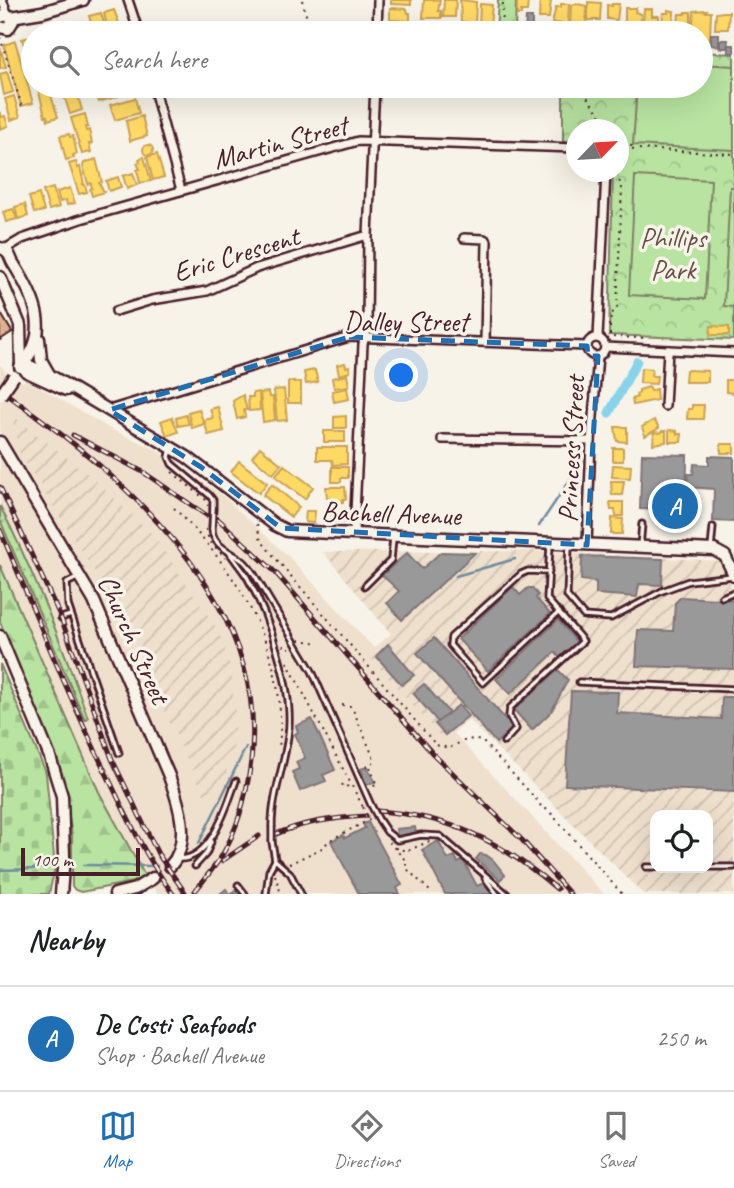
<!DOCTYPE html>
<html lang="en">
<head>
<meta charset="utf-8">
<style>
  :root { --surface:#fff; --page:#f6f6f6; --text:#202124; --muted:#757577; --line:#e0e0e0; --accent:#1f6fb2 }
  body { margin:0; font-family:Caveat,sans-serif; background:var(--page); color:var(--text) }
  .controls { position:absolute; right:21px; bottom:21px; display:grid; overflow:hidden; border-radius:14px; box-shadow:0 7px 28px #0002 }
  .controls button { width:63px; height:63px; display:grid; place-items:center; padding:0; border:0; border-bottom:2px solid var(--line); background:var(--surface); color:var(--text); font:35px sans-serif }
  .compass { position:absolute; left:566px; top:119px; width:63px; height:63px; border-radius:50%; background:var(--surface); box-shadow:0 7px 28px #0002; rotate:65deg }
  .scale { position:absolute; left:21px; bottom:18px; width:119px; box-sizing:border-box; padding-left:7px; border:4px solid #4a1f2b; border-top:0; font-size:19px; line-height:24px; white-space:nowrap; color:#4a1f2b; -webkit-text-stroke:5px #f7f3e8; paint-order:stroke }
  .you { position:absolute; left:402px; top:376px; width:24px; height:24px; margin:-18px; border:5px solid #fff; border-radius:50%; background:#1a73e8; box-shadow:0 0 0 10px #1a73e833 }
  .badge { display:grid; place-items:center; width:46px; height:46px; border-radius:50%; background:var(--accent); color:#fff; font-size:23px; font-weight:700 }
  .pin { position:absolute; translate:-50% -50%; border:4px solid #fff; box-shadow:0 2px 7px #0006 }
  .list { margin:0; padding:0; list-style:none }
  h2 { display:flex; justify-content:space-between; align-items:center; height:91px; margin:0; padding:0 28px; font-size:30px }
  h2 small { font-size:23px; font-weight:400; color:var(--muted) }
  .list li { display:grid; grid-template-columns:46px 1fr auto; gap:21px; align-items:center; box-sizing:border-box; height:105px; padding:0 28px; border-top:2px solid var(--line) }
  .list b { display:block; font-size:26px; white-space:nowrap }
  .list p { margin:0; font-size:23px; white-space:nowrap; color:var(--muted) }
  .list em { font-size:23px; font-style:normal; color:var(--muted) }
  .icon { flex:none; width:38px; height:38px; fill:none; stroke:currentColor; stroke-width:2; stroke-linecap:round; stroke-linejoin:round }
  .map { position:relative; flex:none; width:734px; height:894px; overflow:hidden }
  .search { position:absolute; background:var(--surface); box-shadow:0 7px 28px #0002; left:21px; right:21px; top:21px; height:77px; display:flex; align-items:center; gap:18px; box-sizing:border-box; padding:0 24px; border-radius:38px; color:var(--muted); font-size:26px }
  .sheet { height:196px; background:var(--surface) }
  nav { display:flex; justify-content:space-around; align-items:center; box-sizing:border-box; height:98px; border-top:2px solid var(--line); background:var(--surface); font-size:19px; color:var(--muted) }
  nav a { display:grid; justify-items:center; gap:4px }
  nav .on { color:var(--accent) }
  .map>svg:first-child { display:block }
  .built { fill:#efe0cd }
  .industrial { fill:url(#industrial-furrows); fill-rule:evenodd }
  .grass { fill:url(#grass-dots); stroke:#818166; stroke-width:2 }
  .forest { fill:url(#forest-firs); stroke:#818166; stroke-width:2 }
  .cemetery { fill:url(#cemetery-stones); stroke:#818166; stroke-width:2 }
  .park { fill:url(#park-crowns); stroke:#818166; stroke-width:2 }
  .pitch { fill:#b8e3a1; stroke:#818166; stroke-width:2 }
  .homes { fill:#ffd966; stroke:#c9a154; stroke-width:2 }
  .industry { fill:#999; stroke:#817478; stroke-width:2 }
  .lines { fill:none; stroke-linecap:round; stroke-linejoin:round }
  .stream { stroke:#708b9e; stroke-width:2.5 }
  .canal { stroke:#89d3ea; stroke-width:9 }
  .building { fill:#ddb28e; stroke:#4a1f2b; stroke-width:2 }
  .secondary-tunnel { stroke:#d4c9c2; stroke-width:10; stroke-dasharray:10 5; stroke-linecap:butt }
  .lane-casing { stroke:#4a1f2b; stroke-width:9 }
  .street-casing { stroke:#4a1f2b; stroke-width:12 }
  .secondary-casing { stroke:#4a1f2b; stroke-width:15 }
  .path { stroke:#4a1f2b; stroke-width:2; stroke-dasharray:2 5; stroke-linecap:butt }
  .lane { stroke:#f7f3e8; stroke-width:3.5 }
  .street { stroke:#f7f3e8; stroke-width:7 }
  .secondary { stroke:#f7f3e8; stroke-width:10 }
  .rail-casing { stroke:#4a1f2b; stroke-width:5 }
  .rail { stroke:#f7f3e8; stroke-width:2.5; stroke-dasharray:8; stroke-linecap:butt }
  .lane-bridge-casing { stroke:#4a1f2b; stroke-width:9; stroke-linecap:butt }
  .secondary-bridge-casing { stroke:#4a1f2b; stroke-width:15; stroke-linecap:butt }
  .path-bridge { stroke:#4a1f2b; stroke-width:2; stroke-dasharray:2 5; stroke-linecap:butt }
  .lane-bridge { stroke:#f7f3e8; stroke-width:3.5 }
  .secondary-bridge { stroke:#f7f3e8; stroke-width:10 }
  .marked { fill:none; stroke:#1f6fb2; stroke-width:5; stroke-dasharray:14 9; stroke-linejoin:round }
  .labels { text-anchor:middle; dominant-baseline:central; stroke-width:7; stroke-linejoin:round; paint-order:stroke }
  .street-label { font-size:28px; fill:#4a1f2b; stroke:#f7f3e8 }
  .park-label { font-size:28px; fill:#665048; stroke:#f7f3e8 }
</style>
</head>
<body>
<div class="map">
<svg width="734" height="894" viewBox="0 0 734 894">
  <defs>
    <pattern id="industrial-furrows" width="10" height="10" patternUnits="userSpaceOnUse" patternTransform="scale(1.75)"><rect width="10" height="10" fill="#efe0cd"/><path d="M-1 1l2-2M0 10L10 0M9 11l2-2" fill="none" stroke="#cec0b0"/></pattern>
    <pattern id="grass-dots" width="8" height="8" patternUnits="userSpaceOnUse" patternTransform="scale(1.75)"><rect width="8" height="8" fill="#b8e3a1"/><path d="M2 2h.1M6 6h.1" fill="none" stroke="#a0c28b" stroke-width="1.8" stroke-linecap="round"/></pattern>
    <pattern id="forest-firs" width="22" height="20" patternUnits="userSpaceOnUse" patternTransform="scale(1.75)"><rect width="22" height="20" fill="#b8e3a1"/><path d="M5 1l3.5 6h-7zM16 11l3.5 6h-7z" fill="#a0c28b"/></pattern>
    <pattern id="cemetery-stones" width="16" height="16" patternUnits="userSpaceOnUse" patternTransform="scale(1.75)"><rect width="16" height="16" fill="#b8e3a1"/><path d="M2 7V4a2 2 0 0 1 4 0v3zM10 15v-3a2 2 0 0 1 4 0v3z" fill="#a0c28b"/></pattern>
    <pattern id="park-crowns" width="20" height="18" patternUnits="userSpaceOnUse" patternTransform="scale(1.75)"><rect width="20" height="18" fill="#b8e3a1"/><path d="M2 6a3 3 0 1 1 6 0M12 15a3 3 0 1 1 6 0" fill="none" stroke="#a0c28b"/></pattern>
  </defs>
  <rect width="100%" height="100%" fill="#f7f3e8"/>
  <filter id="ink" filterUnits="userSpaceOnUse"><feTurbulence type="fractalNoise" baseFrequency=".0143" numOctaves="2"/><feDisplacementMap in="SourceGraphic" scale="14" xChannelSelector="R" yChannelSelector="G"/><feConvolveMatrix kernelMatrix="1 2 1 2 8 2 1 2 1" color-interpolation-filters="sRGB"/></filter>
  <g filter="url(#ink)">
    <path class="built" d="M0,364l7,10 12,8 7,-1 15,7 71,42 43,19 67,46 67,62 315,337h-446l-19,-26 -40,-76 -99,-224z"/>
    <g class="industrial">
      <path d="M12,415l81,63 61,58 65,96 12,37 4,45 -2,34 -8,28 -17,27 -98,-206 -91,-146z"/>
      <path d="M534,551l185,10 15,31v302h-91l-174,-174 -25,20 -77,-86 24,-20 -68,-82zM655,815h53v53h-53z"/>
    </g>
    <path class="grass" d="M0,506c35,68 63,140 88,212l-3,2 -85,-200z"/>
    <path class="forest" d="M0,565l99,227 46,84 -12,6 -52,10 -6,-2 -3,-4v-51l-9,-52 -11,-38 -52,-123z"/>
    <path class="cemetery" d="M0,664l46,109 9,94 -6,27h-49z"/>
    <g class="park">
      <path d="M498,0h18l-1,33h-19z"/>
      <path d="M701,52l33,2v286l-125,-5 4,-163h5v-42h-42v11h-13v-55h138z"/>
    </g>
    <g class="pitch">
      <path d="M701,64l33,2v84l-101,-5 4,-59h64z"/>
      <path d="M635,176l76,4 -6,119 -76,-4z"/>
      <path d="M730,187h4v120l-10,-1z"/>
    </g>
    <g class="homes">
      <path d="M391,0h20v5l-20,-1z"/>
      <path d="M424,0h16l-2,11h3v7h-18z"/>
      <path d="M444,0h12l-1,17h-12z"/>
      <path d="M460,0l16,2 -1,23h-9v-3h-5z"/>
      <path d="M517,0l11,1 -1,10h-6v4h-4z"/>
      <path d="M540,1h11l-2,17h-10z"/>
      <path d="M588,2l13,1 -1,17h-12z"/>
      <path d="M480,4l12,1 -2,21h-3l-1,2h-7z"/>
      <path d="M561,4h8l-1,20 -16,-1 4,-16h5z"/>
      <path d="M577,4l10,2 -1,22h-5l1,-3h-12l1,-20z"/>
      <path d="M612,4h7l-2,16 -10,-1v-14l5,1z"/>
      <path d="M390,8l17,1 1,4h2v8l-20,-1z"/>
      <path d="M625,8h11l-1,4 6,2 -1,14h-7l-1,5h-7z"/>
      <path d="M644,9h8v7h7v12h-6l-1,5h-10z"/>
      <path d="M114,10l5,13 -12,3 -3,-13z"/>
      <path d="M668,10l6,1 -1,18 -11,-1 1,-15h5z"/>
      <path d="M707,10l-1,2h5l-1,24 -1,5 -8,-1v-7h-9l2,-22z"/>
      <path d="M686,12h5v15l-13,-1 1,-12h6z"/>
      <path d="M723,12h6l-1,17h-13l1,-16z"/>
      <path d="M101,13l6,20h-13l-5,-17z"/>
      <path d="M76,24l2,9h-13l-1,-6z"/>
      <path d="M33,36v31l-5,-19 -2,1 -4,-10z"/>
      <path d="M15,41l18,62 -12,3 -17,-61z"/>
      <path d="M0,47l6,20 -6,1z"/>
      <path d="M7,72l6,20 -9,3 -4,-21z"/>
      <path d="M36,86h12l10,31 -10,3 -1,-4h-2l-7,-28z"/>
      <path d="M61,86h14l7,24 -12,4z"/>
      <path d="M109,86h22l1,6 -33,10 -4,-12z"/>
      <path d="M14,96l6,21 -9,3 -6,-21z"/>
      <path d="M135,98l4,15 -24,7 -5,-15z"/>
      <path d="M0,112l2,5 3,-1 3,10 -8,3z"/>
      <path d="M85,114l3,13h-3l1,4 3,-1 3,13 -3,1 2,8 -9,2 -11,-36z"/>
      <path d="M142,116l5,20 -17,5 -4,-20z"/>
      <path d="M69,134l1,3 3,-1 4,18 -4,1 1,3 -8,2 -6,-24z"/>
      <circle cx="148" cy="150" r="5"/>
      <path d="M157,154l7,23 -11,3 -6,-23z"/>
      <path d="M144,157l7,24 -11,2 -3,-13 3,-1 -3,-6 3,-1 -1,-3z"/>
      <path d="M96,159l6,23 -3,1 5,9 -12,4 -2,-7 2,-1 -1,-5 -3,1 -5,-18 1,-3z"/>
      <path d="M76,162l2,6 2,-1 4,17h-2l3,1 2,7 -8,2 -10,-30z"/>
      <path d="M133,173l4,12 -10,4 -4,-13z"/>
      <path d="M118,177l3,10 -12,4 -3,-10z"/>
      <path d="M53,188l6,19 -10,3 -6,-19z"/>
      <path d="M70,188l5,15 -8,2 -1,-5 -6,2 -3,-10z"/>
      <path d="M39,194l5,17 -10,2 -5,-16z"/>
      <path d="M25,204l3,12 -10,3 -3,-12z"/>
      <path d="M13,209l4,10 -11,3 -3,-10z"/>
      <path d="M711,326l18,1v8h-19z"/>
      <path d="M345,363l1,4 3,-1 1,6 -11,3 -2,-10z"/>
      <path d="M641,368l11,1 -1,7h6l-1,8 -16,-1z"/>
      <path d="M315,370l3,12 -12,2 -2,-12z"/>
      <path d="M686,370l22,1v11h-23z"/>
      <path d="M347,375l2,11 -15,2 -2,-10z"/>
      <path d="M726,380h8v13l-8,-1z"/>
      <rect x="288" y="382" width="13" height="21"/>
      <path d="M649,387l2,4 5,-2 1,11 -24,5 -1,-6 5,-2 -1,-3 3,-1v-3z"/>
      <path d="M347,388l2,11 -15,3 -2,-11z"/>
      <path d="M284,389l3,31 -10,1 -3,-31z"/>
      <path d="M259,392l1,18 -11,1 -1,-14h5v-4z"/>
      <path d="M268,392l1,5h4l2,23 -12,2 -3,-29z"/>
      <path d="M243,395l4,15h-3l1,7 -8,2 -4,-18z"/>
      <path d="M692,405h12l-1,14h-16l1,-10h4z"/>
      <path d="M218,407l6,24 -16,4 -4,-15 9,-2 -3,-9z"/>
      <path d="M199,409l5,15 -12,4 -4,-16z"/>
      <path d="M186,415l3,9 -11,2 -2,-8z"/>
      <path d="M346,416v12h-12v-11z"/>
      <path d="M172,417l6,15 -11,4 -6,-15z"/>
      <path d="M654,420l5,8 -14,8 -3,-9z"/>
      <path d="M615,427h12v15l-10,-1z"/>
      <path d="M669,430l8,1v3h5l-1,8h-12z"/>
      <rect x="324" y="431" width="21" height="11"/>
      <path d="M662,431h4v11l-13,2 1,-12 7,1z"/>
      <rect x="721" y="444" width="13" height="9"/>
      <path d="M260,447l21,17 -8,10 -21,-17z"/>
      <path d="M317,447h30v17l-14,1 -1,-5h-15z"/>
      <rect x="613" y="448" width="10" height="13"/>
      <path d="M239,461l28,22 -8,10 -28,-21z"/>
      <path d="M284,465l29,22 -8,12 -30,-23z"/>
      <path d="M613,465l18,1 -1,12 -18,-1z"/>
      <path d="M332,467h16v11h-7v4h-9z"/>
      <path d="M611,481h13l-2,14h-10z"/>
      <path d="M272,484l27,23 -8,10 -28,-22z"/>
      <path d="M326,487h19l1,12h-3v3l-15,1 2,-5h-3z"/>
      <path d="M610,502h13v14h-7l-1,-6h-4z"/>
      <path d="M327,509h16v14h-15z"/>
      <path d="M306,511h9l-1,12 -9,-1z"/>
      <path d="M612,518l11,1 -1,15h-11z"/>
    </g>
    <g class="industry">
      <path d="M526,18h6v13h-7z"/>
      <path d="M711,34h8v12l-8,-1z"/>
      <path d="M720,40h8l-1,8h-7z"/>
      <rect x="729" y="45" width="5" height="8"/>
      <path d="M642,454l45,1 -1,69 -24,-1 1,-13 -23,-1z"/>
      <path d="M709,456l25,1v65l-21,-1 1,-32 -27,-2 1,-13h5l1,-10 15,1z"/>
      <path d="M441,552l34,1 -73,67 -15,-17 12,-12 -17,-16 25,-22 15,16z"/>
      <path d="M582,556l81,3 -1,26 -23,-1 -2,13 -41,-3v-12l-15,-2z"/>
      <path d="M513,587l7,8 8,-7h4l6,7 -2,3 14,16 -62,57 -30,-32z"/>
      <path d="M681,597l53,3v69l-98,-3 2,-36 35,1 2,-28z"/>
      <path d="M558,620l20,23 -17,16 -6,-7 -45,42 -14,-15z"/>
      <path d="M434,638l79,90 -17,15 -79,-90z"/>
      <path d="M388,644l26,31 -12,10 -26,-29z"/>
      <path d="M558,670l10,10 -17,32 -19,18 -18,-20z"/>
      <path d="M424,684l25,29 -11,9 -25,-29z"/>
      <path d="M571,691l47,1 -1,21 104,6 1,-22h12v95l-169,-7z"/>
      <path d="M459,705l9,11 -23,19 -10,-11z"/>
      <path d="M312,719l23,51 -12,5 3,6 -26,10 -8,-19 7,-3 -3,-7 9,-4 -10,-24 3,-2 -2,-6z"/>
      <path d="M367,767l8,15 -9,3 -5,-16z"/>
      <path d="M368,822l34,63 -5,3 3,6h-41l-28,-53 12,-6 2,3 20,-10 -2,-4z"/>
      <path d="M415,827l1,7 -19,3 -1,-8z"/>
      <path d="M438,841l10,18 7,-3 3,7 5,-3 14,26 8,-4 6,12h-46l-23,-44z"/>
      <path d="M480,854l6,1 7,5 12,15 -5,5 -24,-21z"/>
      <path d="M226,889l4,5 6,-4 3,4h-19z"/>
    </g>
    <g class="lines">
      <g class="stream">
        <path d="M539,526l43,-64"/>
        <path d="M456,576l59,-17"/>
        <path d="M199,843l47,-96"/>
        <path d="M84,865l73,1"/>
        <path d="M0,870l33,-1 13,-3"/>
      </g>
      <path class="canal" d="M609,413l28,-52"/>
    </g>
    <path class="building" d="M0,312l12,20 -12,8z"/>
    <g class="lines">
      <path class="secondary-tunnel" d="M153,878l17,-12"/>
      <g class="lane-casing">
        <g id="lane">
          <path d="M171,449l-2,8 3,7 37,31 4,5v8"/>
          <path d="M212,528c0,18 18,23 30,32 5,3 8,9 12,14l58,97 59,134"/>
          <path d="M569,546l-2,50 17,20 27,2 51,-27 27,-10 43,-5"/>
          <path d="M640,547l2,-23"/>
          <path d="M711,549l2,-22"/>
          <path d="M231,555c5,7 11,14 16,22 22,39 48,115 41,159 -4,31 -16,59 -16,90"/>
          <path d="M549,572l-21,-1 -7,3 -70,63 -1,8 33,38 76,-71"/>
          <path d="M79,577l-12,6 1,22 51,148"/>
          <path d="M365,586l26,-26 2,-22"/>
          <path d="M722,597l12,-5"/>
          <path d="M61,618l10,-3"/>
          <path d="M579,682l155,7"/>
          <path d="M504,742l12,-13 -7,-13 1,-8 73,-67 -36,-42 3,-54"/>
          <path d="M379,820l8,12 10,8 24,-5 19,1 67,58"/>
          <path d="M272,842l3,18 15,13 11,21"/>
          <path d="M179,859c33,1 48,-54 57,-78"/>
          <path d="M195,866l11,-12 5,-12"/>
          <path d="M646,867h9"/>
          <path d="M708,867h26"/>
          <path d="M485,878l12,16"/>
          <path d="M238,885l7,9"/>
          <path d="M266,894l3,-23 6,-11"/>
        </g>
      </g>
      <g class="street-casing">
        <g id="street">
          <path d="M2,0l6,15"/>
          <path d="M128,0l11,33"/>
          <path d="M190,33l8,-2 9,2"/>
          <path d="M377,33l1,-33"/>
          <path d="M153,86l28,104"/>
          <path d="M464,238l20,1 3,2 -2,101"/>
          <path d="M5,249l17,-10 59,-20 277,-78 218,7"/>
          <path d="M116,311l36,-11 55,-9 50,-23 111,-33"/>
          <circle cx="596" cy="347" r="9"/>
          <path d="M598,338l8,-166"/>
          <path d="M605,347l129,6"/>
          <path d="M665,406l3,-56"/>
          <path d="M109,410l240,-73 238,9"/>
          <path d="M442,439l149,2"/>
          <path d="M354,534l9,-190 4,-15 1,-94 7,-149"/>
          <path d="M587,545l4,-104 7,-85"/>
        </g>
      </g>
      <g class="secondary-casing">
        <g id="secondary">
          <path d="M0,17l8,-2 5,6 -5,8 -8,-2"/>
          <path d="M11,17l31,-5 41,-12"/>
          <path d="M0,248c10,2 9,8 13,15 21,33 40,70 7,104"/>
          <path d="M0,277l20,48 1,40"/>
          <path d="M39,339l2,21 8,14"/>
          <path d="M21,365l9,1 16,7 141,84 88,68 12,6 427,19 11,6 9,19"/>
          <path d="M21,365l6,7 39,18"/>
          <path d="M0,442l94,159 75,175c10,27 23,67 1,90"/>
          <path d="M0,636l50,121 12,39 2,60 -3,38"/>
          <path d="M115,894l20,-5 18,-11"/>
        </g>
      </g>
      <g class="path">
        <path d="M302,0l9,33"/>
        <path d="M502,33l1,-33"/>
        <path d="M0,37l22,70"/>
        <path d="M579,86l32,44"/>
        <path d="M619,137l15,11"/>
        <path d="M618,148l116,6"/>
        <path d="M618,159l1,-22"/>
        <path d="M608,325h2l1,-10 6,-8 5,-121 -5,-9 1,-5"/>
        <path d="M610,326v11l37,1"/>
        <path d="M174,508c65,65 115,145 105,240"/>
        <path d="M257,524l3,14 6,9 170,198 13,3c13,-6 19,-12 34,-6l53,57 4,6 9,6 73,83"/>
        <path d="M299,640l20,3"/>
        <path d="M283,645l4,4 5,-3"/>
        <path d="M287,662l76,145"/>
        <path d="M342,705l8,1 4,6 21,49 -8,6"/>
        <path d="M370,767l7,18 -6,2"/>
        <path d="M342,784l2,4 6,-3"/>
        <path d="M389,842l17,19v7l27,26"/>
        <path d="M395,848l12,3 23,-10"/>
        <path d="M289,864l33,-16 8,-8 43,-22"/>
        <path d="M275,875l6,19"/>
      </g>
      <use href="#lane" class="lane"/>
      <use href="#street" class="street"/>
      <use href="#secondary" class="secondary"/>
      <g class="rail-casing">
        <g id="rail">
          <path d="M0,389c37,28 75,53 109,85 83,75 156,170 142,287 -4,32 -13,68 -30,96 -8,12 -17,23 -26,34"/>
          <path d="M73,435l70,37 63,43"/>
          <path d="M0,487l61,131 51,141 15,31 31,64 28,40"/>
          <path d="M218,519l57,53 158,182 89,86 48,54"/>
          <path d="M0,530c35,82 68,166 108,247 19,40 38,81 65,117"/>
          <path d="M376,811c73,4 126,31 181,78"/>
          <path d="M272,836c29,-14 62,-18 94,-20"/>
          <path d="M222,861l37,-25"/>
        </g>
      </g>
      <use href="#rail" class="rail"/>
      <g class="lane-bridge-casing">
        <g id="lane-bridge">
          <path d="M212,528l1,-20"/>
          <path d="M371,805l8,15"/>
          <path d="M272,826v16"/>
        </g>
      </g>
      <g class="secondary-bridge-casing">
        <path id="secondary-bridge" d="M0,396l14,-20"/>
      </g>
      <g class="path-bridge">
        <path d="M172,472l34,28 2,6"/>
        <path d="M206,529l3,12 17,17"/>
        <path d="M363,807l6,12"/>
      </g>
      <use href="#lane-bridge" class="lane-bridge"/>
      <use href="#secondary-bridge" class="secondary-bridge"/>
    </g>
  </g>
  <path class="marked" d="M349,337l238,9 1,10h10l-11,189 -306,-17 -80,-61 -92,-57z"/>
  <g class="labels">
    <g class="street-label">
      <text transform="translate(280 142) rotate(-15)">Martin Street</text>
      <text transform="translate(236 254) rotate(-17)">Eric Crescent</text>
      <text x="406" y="321">Dalley Street</text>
      <text transform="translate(571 449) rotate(-87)">Princess Street</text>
      <text transform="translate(391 513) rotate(2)">Bachell Avenue</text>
      <text transform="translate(134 639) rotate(66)">Church Street</text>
    </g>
    <g class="park-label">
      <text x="673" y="237">Phillips<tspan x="673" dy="32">Park</tspan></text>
    </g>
  </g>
</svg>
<div class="controls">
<button><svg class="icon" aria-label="locate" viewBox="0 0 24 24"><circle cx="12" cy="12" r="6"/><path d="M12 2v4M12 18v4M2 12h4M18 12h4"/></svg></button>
</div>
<svg class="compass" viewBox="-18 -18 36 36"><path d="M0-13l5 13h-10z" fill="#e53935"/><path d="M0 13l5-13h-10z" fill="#757577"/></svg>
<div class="scale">100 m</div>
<div class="you"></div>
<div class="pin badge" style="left:675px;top:506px">A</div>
<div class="search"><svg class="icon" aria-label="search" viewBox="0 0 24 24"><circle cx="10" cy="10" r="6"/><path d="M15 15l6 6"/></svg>Search here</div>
</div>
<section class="sheet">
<h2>Nearby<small></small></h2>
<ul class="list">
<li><span class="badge">A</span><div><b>De Costi Seafoods</b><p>Shop · Bachell Avenue</p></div><em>250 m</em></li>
</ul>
</section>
<nav>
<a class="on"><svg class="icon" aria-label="map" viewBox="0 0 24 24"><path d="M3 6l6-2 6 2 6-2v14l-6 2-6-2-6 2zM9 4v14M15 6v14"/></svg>Map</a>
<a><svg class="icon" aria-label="directions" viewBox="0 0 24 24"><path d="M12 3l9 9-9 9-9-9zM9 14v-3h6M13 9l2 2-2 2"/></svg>Directions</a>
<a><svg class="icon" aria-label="saved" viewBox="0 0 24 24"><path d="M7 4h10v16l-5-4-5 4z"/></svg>Saved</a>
</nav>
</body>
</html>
